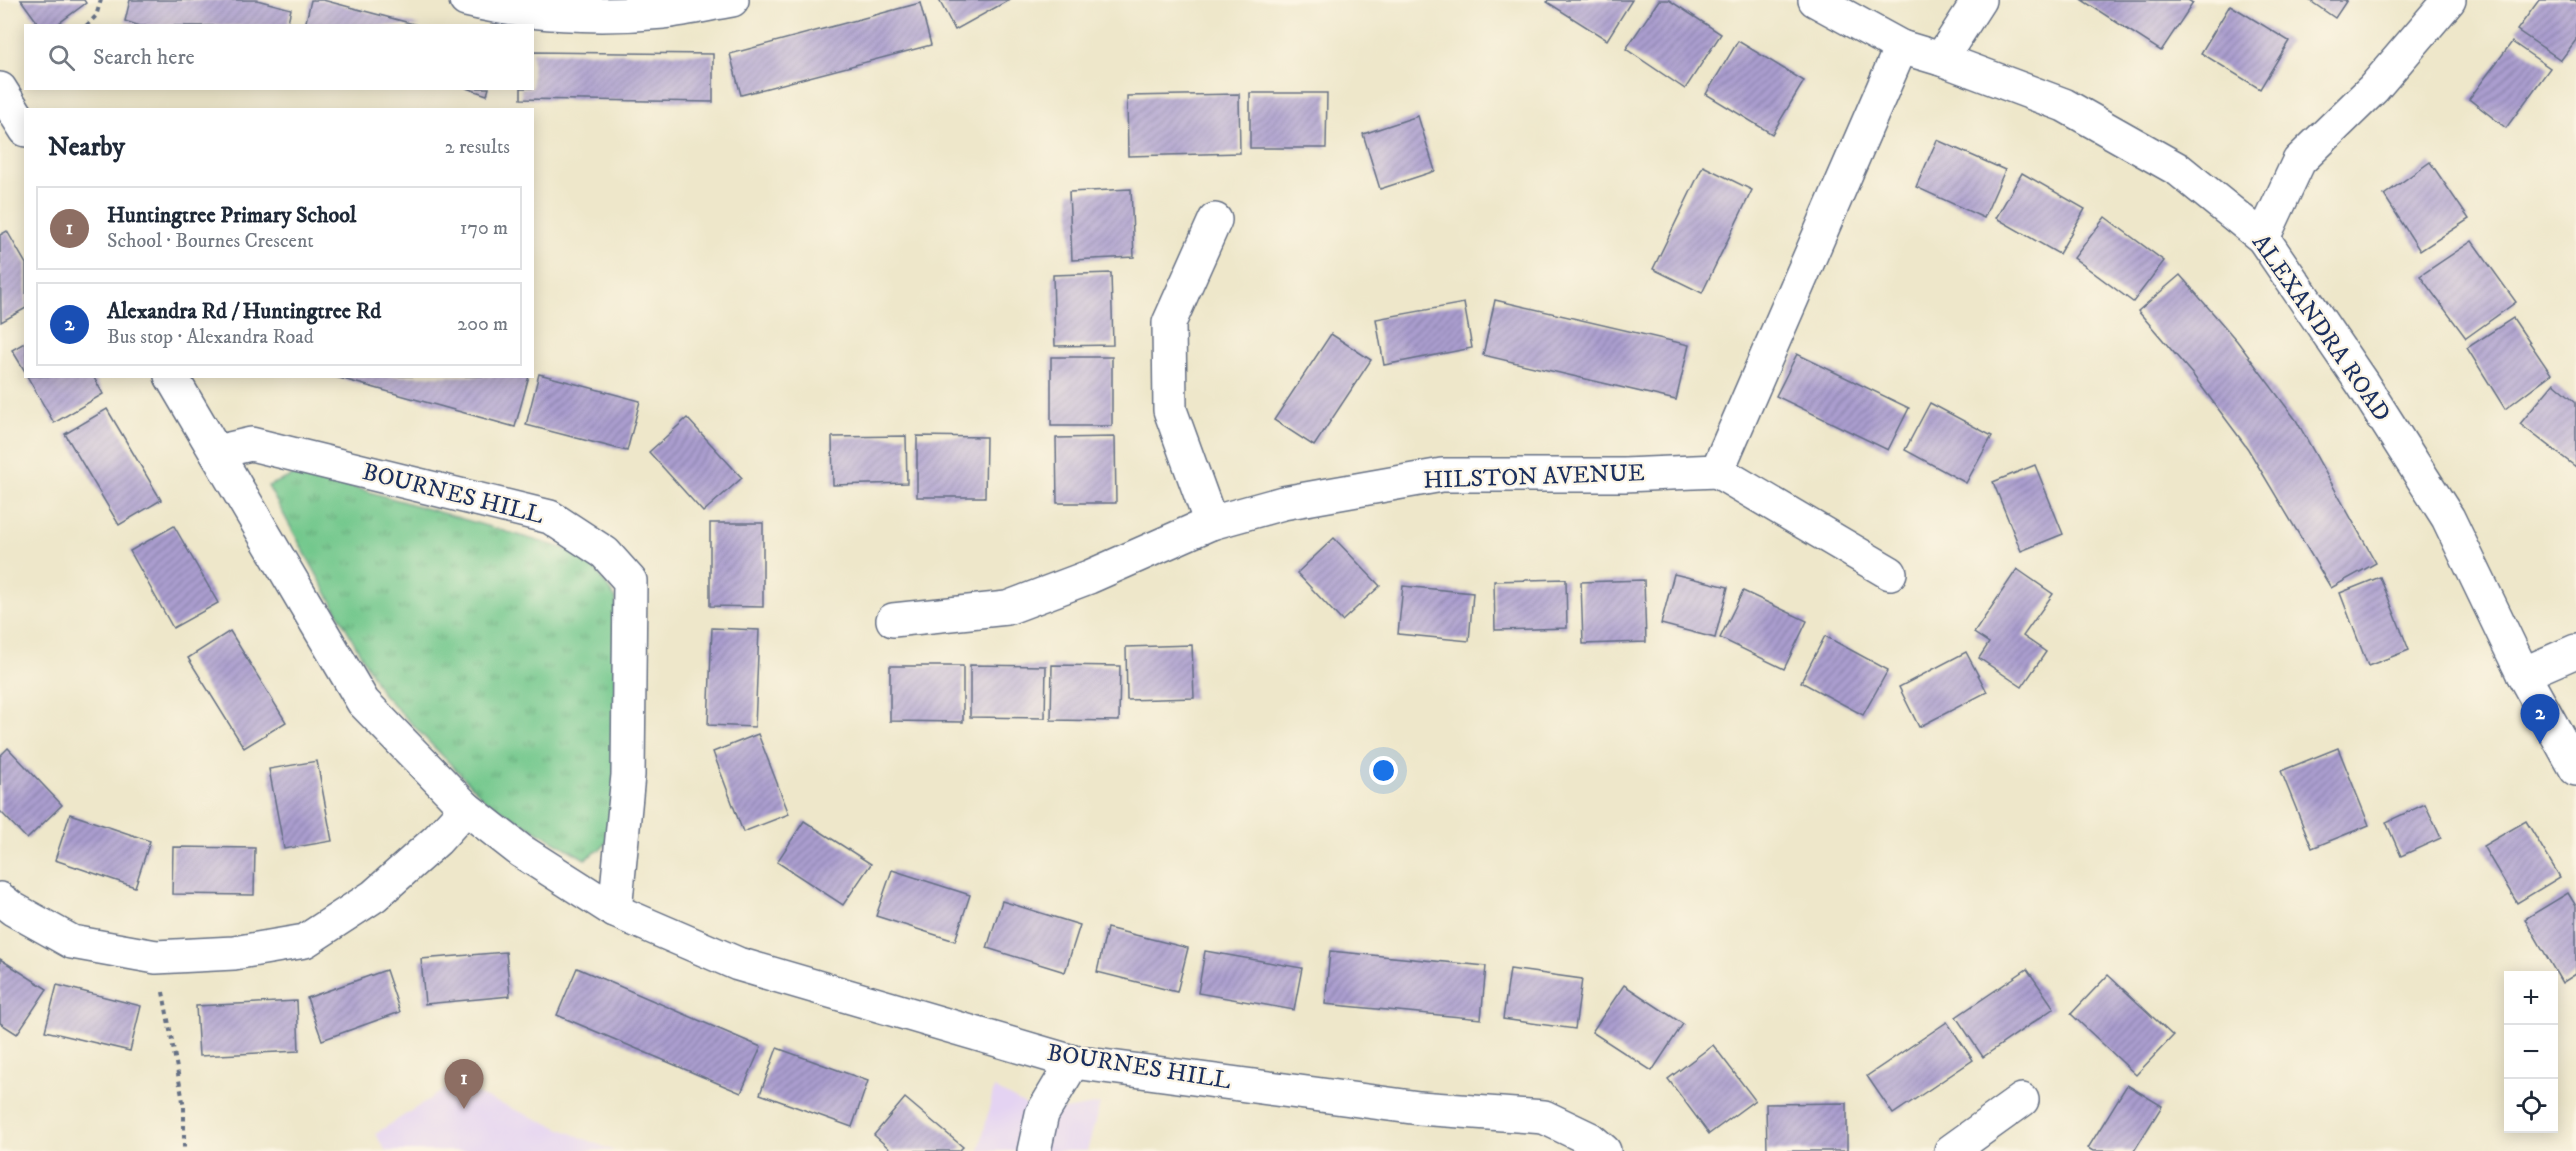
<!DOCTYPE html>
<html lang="en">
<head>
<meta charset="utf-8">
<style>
  :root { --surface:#fff; --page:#f2f2f3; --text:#1f2937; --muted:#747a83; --line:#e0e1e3; --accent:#d93025 }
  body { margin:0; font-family:"IM FELL DW Pica",serif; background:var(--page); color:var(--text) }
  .controls { position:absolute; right:18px; bottom:18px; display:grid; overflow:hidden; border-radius:0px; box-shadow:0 3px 15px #0003 }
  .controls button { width:54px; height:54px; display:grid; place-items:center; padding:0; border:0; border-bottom:2px solid var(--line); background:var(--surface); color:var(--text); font:30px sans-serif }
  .you { position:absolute; left:1384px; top:771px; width:21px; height:21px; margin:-15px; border:4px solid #fff; border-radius:50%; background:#1a73e8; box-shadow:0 0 0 9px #1a73e833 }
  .badge { display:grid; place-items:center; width:39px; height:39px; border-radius:50%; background:var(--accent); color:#fff; font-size:20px; font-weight:700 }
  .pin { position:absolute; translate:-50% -50px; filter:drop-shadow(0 2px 3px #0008) }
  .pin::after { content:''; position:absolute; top:32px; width:21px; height:18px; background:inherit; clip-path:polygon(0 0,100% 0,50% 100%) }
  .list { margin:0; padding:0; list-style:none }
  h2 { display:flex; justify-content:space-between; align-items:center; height:78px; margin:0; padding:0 24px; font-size:26px }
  h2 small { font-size:20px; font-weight:400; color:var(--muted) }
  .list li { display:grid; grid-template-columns:39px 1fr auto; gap:18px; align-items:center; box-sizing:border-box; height:84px; margin:0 12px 12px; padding:0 12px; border:2px solid var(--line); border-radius:0px }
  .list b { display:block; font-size:22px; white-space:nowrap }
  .list p { margin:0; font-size:20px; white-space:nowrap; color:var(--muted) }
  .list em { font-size:20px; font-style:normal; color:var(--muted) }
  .icon { flex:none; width:33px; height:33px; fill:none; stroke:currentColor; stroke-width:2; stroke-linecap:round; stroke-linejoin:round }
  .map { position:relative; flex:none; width:2576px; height:1151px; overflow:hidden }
  .search { position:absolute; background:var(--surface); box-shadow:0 3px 15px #0003; left:24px; top:24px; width:510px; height:66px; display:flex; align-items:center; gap:15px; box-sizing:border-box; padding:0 21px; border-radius:0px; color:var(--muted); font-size:22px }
  .panel { position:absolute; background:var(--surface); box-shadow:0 3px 15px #0003; left:24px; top:108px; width:510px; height:270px; border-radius:0px }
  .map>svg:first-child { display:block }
  .built { fill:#e4d3f2 }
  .grass { fill:url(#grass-tufts); stroke:#477c76; stroke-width:1.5 }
  .building { fill:url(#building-hatch) }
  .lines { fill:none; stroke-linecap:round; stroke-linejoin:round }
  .minor-casing { stroke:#656f84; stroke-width:36 }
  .path { stroke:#656f84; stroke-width:4; stroke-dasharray:4.5 4.5; stroke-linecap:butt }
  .minor { stroke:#fff; stroke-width:33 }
  .labels { text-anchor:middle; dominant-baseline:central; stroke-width:4.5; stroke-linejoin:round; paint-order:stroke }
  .street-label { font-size:24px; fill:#1b2f5e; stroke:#fcf5e5 }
</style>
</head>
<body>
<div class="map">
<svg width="2576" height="1151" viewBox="0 0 2576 1151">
  <defs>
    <pattern id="grass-tufts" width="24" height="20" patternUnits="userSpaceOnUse" patternTransform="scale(1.5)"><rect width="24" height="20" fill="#73c88d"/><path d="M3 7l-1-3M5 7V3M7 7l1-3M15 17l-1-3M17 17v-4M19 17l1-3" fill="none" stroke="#5ea376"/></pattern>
    <pattern id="building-hatch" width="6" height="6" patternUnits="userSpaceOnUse" patternTransform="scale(1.5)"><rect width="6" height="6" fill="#ab9ecf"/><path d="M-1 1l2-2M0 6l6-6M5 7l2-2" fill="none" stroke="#8a81ab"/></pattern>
  </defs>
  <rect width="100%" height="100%" fill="#fcf5e5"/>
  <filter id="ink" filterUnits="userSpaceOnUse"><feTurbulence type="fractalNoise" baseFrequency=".0167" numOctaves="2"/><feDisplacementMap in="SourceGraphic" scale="12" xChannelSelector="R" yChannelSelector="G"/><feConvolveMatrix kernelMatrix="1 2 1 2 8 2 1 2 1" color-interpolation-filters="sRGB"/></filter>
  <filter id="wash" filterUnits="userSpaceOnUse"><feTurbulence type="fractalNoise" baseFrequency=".008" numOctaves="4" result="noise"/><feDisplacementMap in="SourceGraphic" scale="24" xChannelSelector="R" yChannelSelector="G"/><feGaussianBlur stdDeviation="1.35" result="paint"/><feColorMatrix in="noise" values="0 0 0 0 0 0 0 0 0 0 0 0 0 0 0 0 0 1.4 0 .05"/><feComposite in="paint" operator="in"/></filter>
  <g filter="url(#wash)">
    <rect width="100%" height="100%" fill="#eee7ca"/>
    <g class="built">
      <path d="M453,1084l161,67h-228l-11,-17z"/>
      <path d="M994,1088l48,26 58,-10 -13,47h-108z"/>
    </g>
    <path class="grass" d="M301,472l285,83 30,44 -1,232 -13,17 -17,11 -98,-57 -105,-109 -114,-207z"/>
    <g id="blocks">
      <g class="building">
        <path d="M21,0h63l2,3 -31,23h-15z"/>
        <path d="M130,0h127l34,9 -4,17h-147l-15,-5z"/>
        <path d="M311,0h12l98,26h-116z"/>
        <path d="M939,0h70l-54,30z"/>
        <path d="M1548,0h84l-25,40 -60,-38z"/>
        <path d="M1659,0h10l52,34 -36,55 -59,-40z"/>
        <path d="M2082,0h106l5,3 -32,48z"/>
        <path d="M2309,0h38l-12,18z"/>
        <path d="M2539,0h37v40l-15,20 -44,-30z"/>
        <path d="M920,3l11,42 -190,50 -11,-41z"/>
        <path d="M2230,5l59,36 -29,48 -59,-36z"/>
        <path d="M1738,41l66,40 -32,53 -66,-40z"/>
        <path d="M2512,42l38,26 -44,60 -37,-29z"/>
        <path d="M532,52l181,2v48l-192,-3v-11h11z"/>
        <path d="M466,88h23l-2,7z"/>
        <path d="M1250,93h77l-1,55h-76z"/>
        <path d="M1239,94l1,59 -112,3 -1,-60z"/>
        <path d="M1418,116l17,55 -55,18 -17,-55z"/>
        <path d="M1937,140l68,30 -21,48 -68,-31z"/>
        <path d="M2430,162l39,57 -49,32 -36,-56z"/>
        <path d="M1703,166l49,24 -50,103 -49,-24z"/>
        <path d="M2022,173l63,36 -26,45 -63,-36z"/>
        <path d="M1131,189l3,68 -62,3 -3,-68z"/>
        <path d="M2105,217l59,44 -31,41 -59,-44z"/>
        <path d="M7,231l19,33v44l-25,14 -1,-87z"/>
        <path d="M2472,241l44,61 -50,36 -46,-62z"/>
        <path d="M1111,273l2,72 -58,1 -2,-71z"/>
        <path d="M2180,275l57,66 59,79 80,143 -45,25 -83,-139 -55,-74 -55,-64z"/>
        <path d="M1495,300l194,45 -13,55 -193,-45z"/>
        <path d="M1464,303l8,45 -88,17 -8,-46z"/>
        <path d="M2513,318l38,56 -46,35 -38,-61z"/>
        <path d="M1331,334l40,26 -57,86 -40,-26z"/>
        <path d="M26,342v31l-14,-23z"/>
        <path d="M1797,354l112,54 -21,42 -112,-54z"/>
        <rect x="1051" y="357" width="61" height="69"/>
        <path d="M539,374l101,27 -13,50 -101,-26z"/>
        <path d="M27,376h66l10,18 -49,29z"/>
        <path d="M332,376h197l-14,51z"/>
        <path d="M2554,383l22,19v65l-56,-43z"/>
        <path d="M1930,403l62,33 -26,47 -61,-33z"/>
        <path d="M107,409l54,91 -42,25 -54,-91z"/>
        <path d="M687,418l55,60 -39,34 -54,-60z"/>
        <path d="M906,436l1,47 -74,2 -1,-48z"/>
        <path d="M917,436l69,1 -1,60h-68z"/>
        <path d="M1115,437l1,66h-59l-1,-65z"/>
        <path d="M2035,465l28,69 -42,17 -28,-69z"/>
        <path d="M710,523h53v84l-53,-1z"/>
        <path d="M174,526l44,77 -45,25 -43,-77z"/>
        <path d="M1334,538l46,48 -38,35 -45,-48z"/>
        <path d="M2017,569l36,25 -30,42 23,16 -24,35 -43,-29 10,-15 -15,-10z"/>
        <path d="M1674,574l54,13 -13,51 -54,-14z"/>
        <path d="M2380,577l29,73 -41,16 -28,-73z"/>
        <path d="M1566,579l1,49 -72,2 -1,-49z"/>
        <path d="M1644,580l2,62 -63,2 -2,-62z"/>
        <path d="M1403,586l70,7 -4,48 -71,-7z"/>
        <path d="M1743,591l64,30 -23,48 -64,-31z"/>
        <path d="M712,628l47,2 -4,97 -47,-2z"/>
        <path d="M230,631l56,91 -42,26 -56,-90z"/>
        <path d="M1825,636l63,34 -25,45 -62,-33z"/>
        <path d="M1192,645l2,53 -67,2 -1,-53z"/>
        <path d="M1966,652l21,40 -68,35 -20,-40z"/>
        <path d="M970,665l76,1 -1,52 -75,-1z"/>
        <path d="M1052,665l68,1 -1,55 -68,-1z"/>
        <path d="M890,666h73v56l-73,-1z"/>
        <path d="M758,734l31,80 -46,18 -30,-80z"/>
        <path d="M8,748l54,57 -35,34 -27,-28v-55z"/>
        <path d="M2338,748l31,77 -57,23 -31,-77z"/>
        <path d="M317,761l15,80 -48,8 -15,-80z"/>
        <path d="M2425,804l16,34 -40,18 -15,-34z"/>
        <path d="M70,814l80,27 -15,46 -80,-27z"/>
        <path d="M804,821l67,43 -28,41 -66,-43z"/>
        <path d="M2526,821l34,56 -43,26 -34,-57z"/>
        <path d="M173,847l82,1 -1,47 -82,-1z"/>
        <path d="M892,870l78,25 -15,46 -79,-25z"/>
        <path d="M2568,893l8,13v68l-14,9 -37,-64z"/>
        <path d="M1002,901l78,24 -15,47 -78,-24z"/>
        <path d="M1107,928l81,20 -11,44 -80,-20z"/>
        <path d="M1205,951l97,17 -8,42 -96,-17z"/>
        <path d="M1330,951l156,15 -5,53 -156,-15z"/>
        <path d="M506,952l4,44 -85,8 -4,-45z"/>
        <path d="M0,959l47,30 -30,45 -17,-11z"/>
        <path d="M577,968l184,79 -20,46 -184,-78z"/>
        <path d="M1510,969l72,10 -7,50 -72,-10z"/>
        <path d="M2027,969l27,39 -71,49 -27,-40z"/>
        <path d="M386,970l14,42 -78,28 -15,-42z"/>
        <path d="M2108,975l65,61 -37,39 -65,-61z"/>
        <path d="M57,985l84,21 -11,45 -85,-20z"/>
        <path d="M1624,985l59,39 -31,47 -60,-39z"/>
        <path d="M297,1001l2,50 -100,5 -3,-50z"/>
        <path d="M1947,1022l26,38 -80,54 -26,-38z"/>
        <path d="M1713,1045l42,55 -46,34 -41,-55z"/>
        <path d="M777,1048l91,33 -16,46 -92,-33z"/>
        <path d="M2127,1085l35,21 -28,45h-41l-5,-3z"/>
        <path d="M905,1098l58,49 -4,4h-67l-18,-16z"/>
        <path d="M1847,1103v48h-80l-1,-47z"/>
      </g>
    </g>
  </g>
  <g filter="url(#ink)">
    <use href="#blocks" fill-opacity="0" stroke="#656f84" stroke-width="1.5"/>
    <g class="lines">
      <g class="minor-casing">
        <g id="minor">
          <path d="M466,0c62,15 133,18 197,12 23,-3 46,-8 69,-12"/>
          <path d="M1815,0l86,47 40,12 123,46 115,65 84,68 99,145 86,135 75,156 53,95"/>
          <path d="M1941,59l38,-59"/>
          <path d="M0,89l26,41"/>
          <path d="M2263,238l36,-77 74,-72 76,-89"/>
          <path d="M171,376l192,326 103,106 55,43 94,60 123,53 335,98 346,46 125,9 46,22 14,12"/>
          <path d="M216,452l35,-8 299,73 55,36 25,28 -2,194 -13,136"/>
          <path d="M1717,471l173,102"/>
          <path d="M1211,523l-41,-113 -1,-87 46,-103"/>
          <path d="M893,620l114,-12 82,-31 122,-54 72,-20 159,-28h182l93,-4 184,-424"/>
          <path d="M2523,674l53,-23"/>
          <path d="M0,899l13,10 59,33 84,15 78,-4 71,-12 69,-45 63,-56 29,-32"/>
          <path d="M1034,1151l8,-37 31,-52"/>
          <path d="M1951,1151l71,-51"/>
        </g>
      </g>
      <g class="path">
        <path d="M86,26l10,-10 5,-16"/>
        <path d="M163,992l21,115v44"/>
      </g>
      <use href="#minor" class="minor"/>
    </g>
  </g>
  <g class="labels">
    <g class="street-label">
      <text transform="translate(2321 328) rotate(55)">ALEXANDRA ROAD</text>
      <text transform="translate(1534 477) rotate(-2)">HILSTON AVENUE</text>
      <text transform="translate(453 494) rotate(14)">BOURNES HILL</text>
      <text transform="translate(1139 1067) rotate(9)">BOURNES HILL</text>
    </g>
  </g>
</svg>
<div class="controls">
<button>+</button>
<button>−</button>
<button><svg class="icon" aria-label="locate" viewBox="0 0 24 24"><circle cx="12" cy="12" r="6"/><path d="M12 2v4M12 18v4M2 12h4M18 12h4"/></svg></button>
</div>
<div class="you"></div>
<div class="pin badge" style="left:464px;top:1109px;background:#8d6e63">1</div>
<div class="pin badge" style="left:2540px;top:744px;background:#1a4fb4">2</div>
<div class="search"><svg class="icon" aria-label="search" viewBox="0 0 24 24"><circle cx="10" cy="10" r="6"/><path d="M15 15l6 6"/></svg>Search here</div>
<section class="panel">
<h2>Nearby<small>2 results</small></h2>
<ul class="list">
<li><span class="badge" style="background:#8d6e63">1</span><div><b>Huntingtree Primary School</b><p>School · Bournes Crescent</p></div><em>170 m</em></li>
<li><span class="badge" style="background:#1a4fb4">2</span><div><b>Alexandra Rd / Huntingtree Rd</b><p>Bus stop · Alexandra Road</p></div><em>200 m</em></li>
</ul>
</section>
</div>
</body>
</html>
